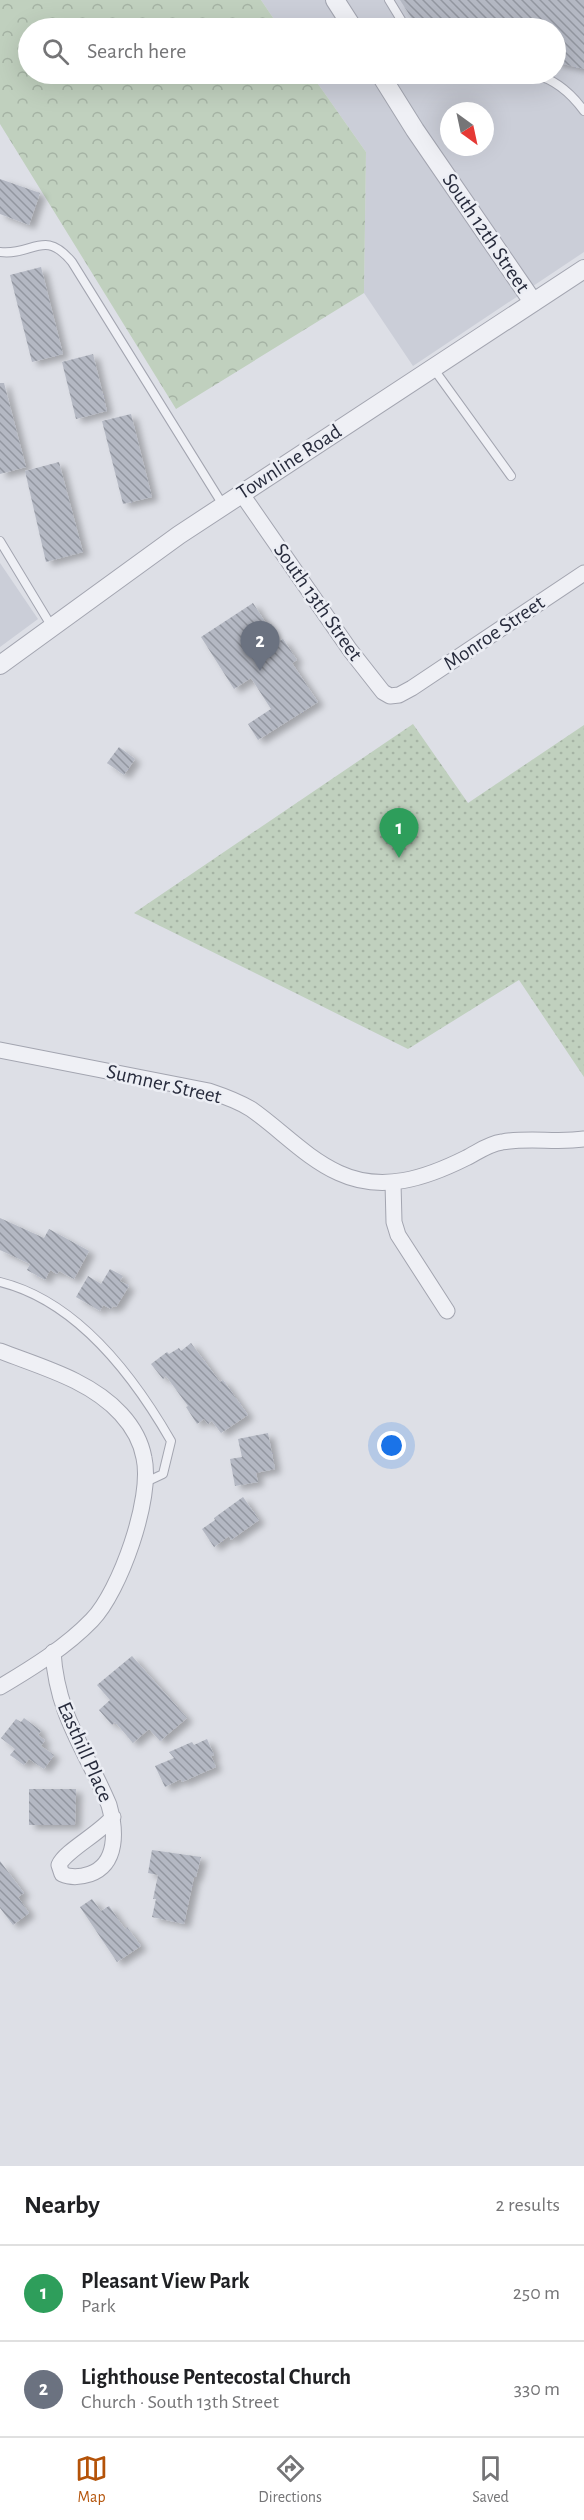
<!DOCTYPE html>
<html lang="en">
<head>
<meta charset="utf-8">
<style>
  :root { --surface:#fff; --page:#f2f2f2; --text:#202124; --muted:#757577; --line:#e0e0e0; --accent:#b45309 }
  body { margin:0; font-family:"Alegreya Sans",sans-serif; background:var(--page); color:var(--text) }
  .compass { position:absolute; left:440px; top:102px; width:54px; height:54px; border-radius:50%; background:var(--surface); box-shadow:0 6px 24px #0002; rotate:147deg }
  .you { position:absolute; left:392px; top:1446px; width:21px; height:21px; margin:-15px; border:4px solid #fff; border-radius:50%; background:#1a73e8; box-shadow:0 0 0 9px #1a73e833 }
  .badge { display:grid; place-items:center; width:39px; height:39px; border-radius:50%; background:var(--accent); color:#fff; font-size:20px; font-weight:700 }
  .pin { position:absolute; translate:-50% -50px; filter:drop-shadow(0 2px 3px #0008) }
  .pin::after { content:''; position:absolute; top:32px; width:21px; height:18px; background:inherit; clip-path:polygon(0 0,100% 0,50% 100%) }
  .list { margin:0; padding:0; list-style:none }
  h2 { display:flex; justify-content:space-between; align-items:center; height:78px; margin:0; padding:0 24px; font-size:26px }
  h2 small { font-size:20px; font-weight:400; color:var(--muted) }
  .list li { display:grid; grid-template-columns:39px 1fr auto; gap:18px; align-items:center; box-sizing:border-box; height:96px; padding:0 24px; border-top:2px solid var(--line) }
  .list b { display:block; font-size:22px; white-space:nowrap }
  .list p { margin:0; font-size:20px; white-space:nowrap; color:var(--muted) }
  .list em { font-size:20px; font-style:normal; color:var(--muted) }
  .icon { flex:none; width:33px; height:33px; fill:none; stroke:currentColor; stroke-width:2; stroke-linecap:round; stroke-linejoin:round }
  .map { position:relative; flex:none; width:584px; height:2166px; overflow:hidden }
  .search { position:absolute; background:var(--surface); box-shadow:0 6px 24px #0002; left:18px; right:18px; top:18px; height:66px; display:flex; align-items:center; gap:15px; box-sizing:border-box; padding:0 21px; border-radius:33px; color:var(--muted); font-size:22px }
  .sheet { height:270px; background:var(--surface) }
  nav { display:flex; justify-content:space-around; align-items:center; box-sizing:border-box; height:84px; border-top:2px solid var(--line); background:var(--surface); font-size:16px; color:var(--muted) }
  nav a { display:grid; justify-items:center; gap:3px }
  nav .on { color:var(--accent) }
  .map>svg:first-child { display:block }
  .built { fill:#cbced8; fill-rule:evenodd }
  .forest { fill:url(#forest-crowns) }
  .park { fill:url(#park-dots) }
  .building { fill:url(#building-back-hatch); filter:url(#shadow) }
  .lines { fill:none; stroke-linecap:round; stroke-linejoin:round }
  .service-casing { stroke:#a3a5b0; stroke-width:10 }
  .minor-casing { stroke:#a3a5b0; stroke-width:17 }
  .tertiary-casing { stroke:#a3a5b0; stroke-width:20 }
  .service { stroke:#eff0f5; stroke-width:8 }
  .minor { stroke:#eff0f5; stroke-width:15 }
  .tertiary { stroke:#eff0f5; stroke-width:18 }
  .labels { text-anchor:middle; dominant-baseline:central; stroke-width:5; stroke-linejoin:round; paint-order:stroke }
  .street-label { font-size:21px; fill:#272b3c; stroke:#eceef4 }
</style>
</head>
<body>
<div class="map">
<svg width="584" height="2166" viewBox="0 0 584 2166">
  <defs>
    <pattern id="forest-crowns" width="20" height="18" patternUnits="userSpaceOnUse" patternTransform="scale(1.5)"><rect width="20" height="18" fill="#c0d0be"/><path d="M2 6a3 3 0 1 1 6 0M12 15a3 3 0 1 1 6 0" fill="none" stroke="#a5b3a4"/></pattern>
    <pattern id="park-dots" width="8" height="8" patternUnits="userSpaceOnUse" patternTransform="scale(1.5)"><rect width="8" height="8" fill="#c0d0be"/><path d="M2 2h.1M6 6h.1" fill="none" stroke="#a5b3a4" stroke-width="1.8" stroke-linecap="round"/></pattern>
    <pattern id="building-back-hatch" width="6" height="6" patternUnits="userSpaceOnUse" patternTransform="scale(1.5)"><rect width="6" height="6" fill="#b4b8c3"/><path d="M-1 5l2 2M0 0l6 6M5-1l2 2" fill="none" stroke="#9296a0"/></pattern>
    <filter id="shadow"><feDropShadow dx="6" dy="4" stdDeviation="3" flood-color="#0004"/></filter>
  </defs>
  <rect width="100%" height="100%" fill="#dddfe6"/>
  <g class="built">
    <path d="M261,0h323v252l-171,114 -49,-73 2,-141 -55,-78h245v-46h-276zM449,111h36v36h-36z"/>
    <path d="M0,563l38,56 -38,28z"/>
  </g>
  <path class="forest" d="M0,0h261l19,28h-252v46h283l55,78 -2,141 -188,116 -176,-285z"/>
  <path class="park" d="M413,724l55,79 116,-78v352l-65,-97 -111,69 -274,-136z"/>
  <g class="building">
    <path d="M400,0h184v69l-29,-7v-34h-137z"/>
    <path d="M0,179l40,14 -11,32 -29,-11z"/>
    <path d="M41,267l22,87 -31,8 -22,-87z"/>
    <path d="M93,354l14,57 -31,8 -14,-57z"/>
    <path d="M0,383h4l22,84 -26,7z"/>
    <path d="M131,414l21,83 -29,7 -21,-83z"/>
    <path d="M59,462l24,90 -37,10 -21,-91z"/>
    <path d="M253,603l25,39 5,-3 14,21 -5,3 26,39 -60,38 -10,-16 23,-15 -20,-31 -17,11 -33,-52z"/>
    <path d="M119,747l16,12 -11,16 -17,-12z"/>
    <path d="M0,1218l44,20 5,-9 40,22 -15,28 -15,-8 -2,3 -7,-4 -5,10 -18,-10 3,-6 -30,-14z"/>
    <path d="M110,1269l13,7 -3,5 9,5 -13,21 -3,-1 -2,3 -8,-4 -3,6 -24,-14 12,-21 13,8z"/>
    <path d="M191,1343l29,39 3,-2 25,35 -27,18 -9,-12 -4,3 -4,-5 -7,5 -11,-17 2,-1 -22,-30 -3,3 -12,-15 16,-12 2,2 10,-6 2,3z"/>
    <path d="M268,1433l7,36 -19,4 2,9 -23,4 -5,-27 12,-2 -4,-18z"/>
    <path d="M243,1497l16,23 -28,20 -2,-4 -15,11 -12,-18 13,-9 -1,-2z"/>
    <path d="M132,1656l55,62 -27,23 -11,-12 -16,14 -18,-21 -3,3 -13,-15 11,-10 -13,-15z"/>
    <path d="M24,1718l17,13 -3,4 7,5 -4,6 13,9 -10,14 -15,-10 -5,6 -14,-10 5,-6 -14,-11 15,-19 5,3z"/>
    <path d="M207,1739l7,16 -3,1 5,11 -34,15 -1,-3 -16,8 -10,-21 19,-8 -5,-6 23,-10 2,3z"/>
    <path d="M29,1789h47l-1,36h-46z"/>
    <path d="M152,1850l49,7 -5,20h-2l-10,47 -32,-7 4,-18h-3l5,-24 -10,-2z"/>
    <path d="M0,1861l24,32 -6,4 11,16 -16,12 -13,-17z"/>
    <path d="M92,1899l9,12 8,-5 16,23 2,-2 14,19 -24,16 -37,-55z"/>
  </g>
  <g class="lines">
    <g class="service-casing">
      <g id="service">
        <path d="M389,0l17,28"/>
        <path d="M533,74c22,5 38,19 51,37"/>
        <path d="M0,252c33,4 44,-24 72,10l151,243"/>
        <path d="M433,368l78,108"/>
        <path d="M0,541l52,86"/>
        <path d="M0,1282c77,19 133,93 171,159l-8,33 -17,8"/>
      </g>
    </g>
    <g class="minor-casing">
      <g id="minor">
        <path d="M241,493l109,157 33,42 7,4 9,-1 13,-7 172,-115"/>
        <path d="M0,1050l209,41c15,5 29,10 42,18 30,21 55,49 88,64 43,20 87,5 127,-15 12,-6 22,-14 36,-16 27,-5 55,1 82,-3"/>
        <path d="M393,1183l1,39 4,13 49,76"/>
        <path d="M0,1351c41,16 90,29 121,63 11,12 20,27 23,44 9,40 -24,133 -52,162 -26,27 -60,48 -92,67"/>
        <path d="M53,1652c4,64 33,98 56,153 7,25 9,59 -19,69 -9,3 -19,4 -28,0l-3,-9c6,-14 40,-31 54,-48"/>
      </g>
    </g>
    <g class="tertiary-casing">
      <g id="tertiary">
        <path d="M335,0l18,28"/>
        <path d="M380,74l35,56 118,172"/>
        <path d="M0,665l179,-130 405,-266"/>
      </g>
    </g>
    <use href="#service" class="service"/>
    <use href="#minor" class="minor"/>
    <use href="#tertiary" class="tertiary"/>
  </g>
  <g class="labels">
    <g class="street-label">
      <text transform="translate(486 233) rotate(56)">South 12th Street</text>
      <text transform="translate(289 462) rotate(-33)">Townline Road</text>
      <text transform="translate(318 602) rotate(55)">South 13th Street</text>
      <text transform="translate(494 633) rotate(-34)">Monroe Street</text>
      <text transform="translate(164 1084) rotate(13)">Sumner Street</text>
      <text transform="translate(85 1752) rotate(66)">Easthill Place</text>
    </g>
  </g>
</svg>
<svg class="compass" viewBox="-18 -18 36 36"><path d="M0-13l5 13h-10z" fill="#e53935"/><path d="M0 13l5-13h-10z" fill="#757577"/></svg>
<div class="you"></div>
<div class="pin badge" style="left:399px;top:858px;background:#2e9e5b">1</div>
<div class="pin badge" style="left:260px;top:671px;background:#6b7280">2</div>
<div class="search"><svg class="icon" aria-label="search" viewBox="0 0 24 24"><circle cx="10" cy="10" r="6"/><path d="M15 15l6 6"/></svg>Search here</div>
</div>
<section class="sheet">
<h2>Nearby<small>2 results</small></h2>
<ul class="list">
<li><span class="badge" style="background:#2e9e5b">1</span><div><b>Pleasant View Park</b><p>Park</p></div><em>250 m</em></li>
<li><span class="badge" style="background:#6b7280">2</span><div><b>Lighthouse Pentecostal Church</b><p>Church · South 13th Street</p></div><em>330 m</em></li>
</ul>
</section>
<nav>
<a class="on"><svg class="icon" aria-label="map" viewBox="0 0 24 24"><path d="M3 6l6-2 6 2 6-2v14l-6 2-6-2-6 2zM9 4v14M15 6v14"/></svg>Map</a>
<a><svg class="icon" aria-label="directions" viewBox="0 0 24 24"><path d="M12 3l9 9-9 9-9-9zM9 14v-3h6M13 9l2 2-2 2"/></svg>Directions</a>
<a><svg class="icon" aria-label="saved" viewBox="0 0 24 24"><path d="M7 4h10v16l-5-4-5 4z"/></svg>Saved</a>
</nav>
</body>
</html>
